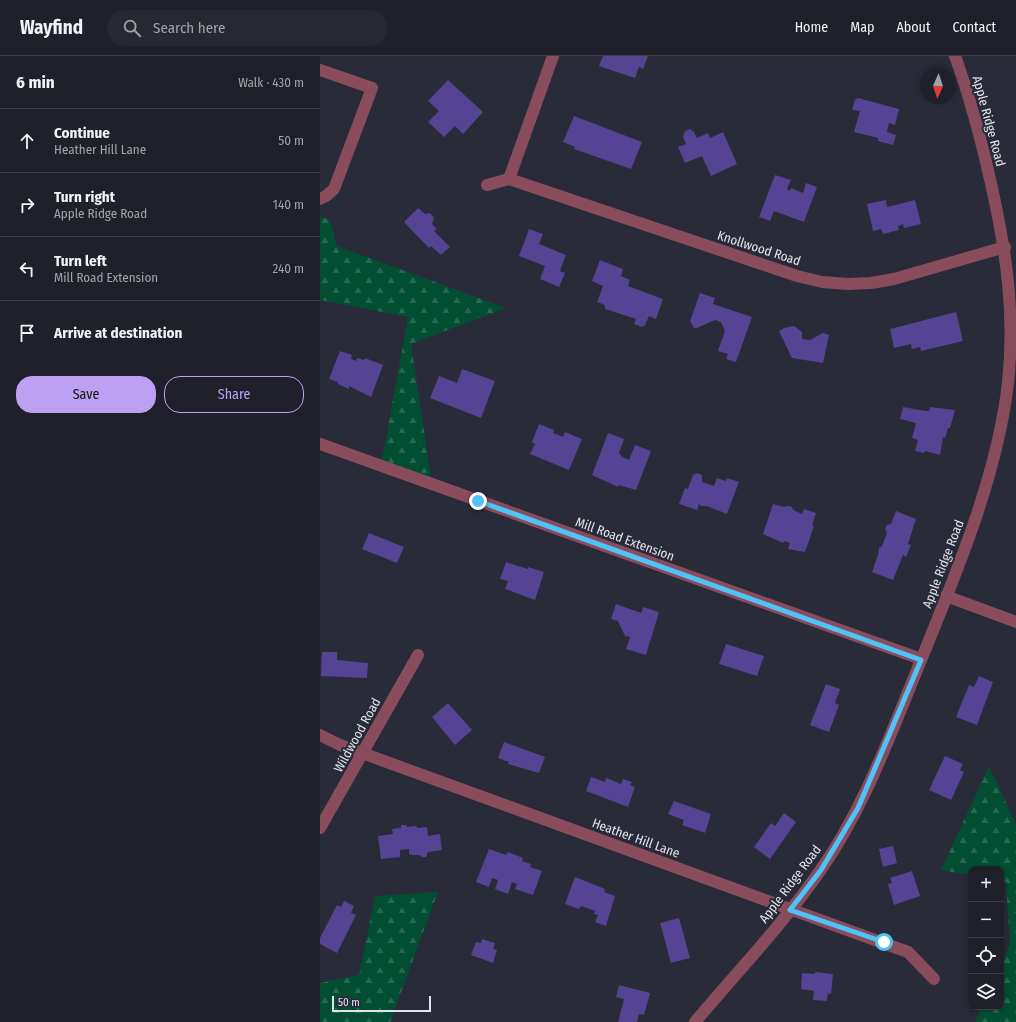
<!DOCTYPE html>
<html lang="en">
<head>
<meta charset="utf-8">
<style>
  :root { --surface:#1f202a; --page:#272832; --text:#f1f3f6; --muted:#a1a3a8; --line:#3c3e47; --accent:#bca0f2 }
  body { margin:0; font-family:"Fira Sans Condensed",sans-serif; background:var(--page); color:var(--text) }
  .controls { position:absolute; right:12px; bottom:12px; display:grid; overflow:hidden; border-radius:8px; box-shadow:0 2px 6px #0003 }
  .controls button { width:36px; height:36px; display:grid; place-items:center; padding:0; border:0; border-bottom:1px solid var(--line); background:var(--surface); color:var(--text); font:20px sans-serif }
  .compass { position:absolute; left:600px; top:12px; width:36px; height:36px; border-radius:50%; background:var(--surface); box-shadow:0 2px 6px #0003; rotate:183deg }
  .scale { position:absolute; left:12px; bottom:10px; width:99px; box-sizing:border-box; padding-left:4px; border:2px solid #e2e3ec; border-top:0; font-size:11px; line-height:14px; white-space:nowrap; color:#e2e3ec; -webkit-text-stroke:3px #292b38; paint-order:stroke }
  .stop { position:absolute; width:12px; height:12px; margin:-9px; border:3px solid #4fc3f7; border-radius:50%; background:#fff }
  .stop.end { background:#4fc3f7; border-color:#fff; box-shadow:0 1px 4px #0008 }
  .list { margin:0; padding:0; list-style:none }
  h2 { display:flex; justify-content:space-between; align-items:center; height:52px; margin:0; padding:0 16px; font-size:17px }
  h2 small { font-size:13px; font-weight:400; color:var(--muted) }
  .list li { display:grid; grid-template-columns:26px 1fr auto; gap:12px; align-items:center; box-sizing:border-box; height:64px; padding:0 16px; border-top:1px solid var(--line) }
  .list b { display:block; font-size:15px; white-space:nowrap }
  .list p { margin:0; font-size:13px; white-space:nowrap; color:var(--muted) }
  .list em { font-size:13px; font-style:normal; color:var(--muted) }
  .actions { display:flex; gap:8px; padding:12px 16px }
  .actions a { flex:1; padding:9px 0; border:1px solid var(--accent); border-radius:16px; text-align:center; font-size:14px; color:var(--accent) }
  .actions .main { background:var(--accent); color:#111 }
  .icon { flex:none; width:22px; height:22px; fill:none; stroke:currentColor; stroke-width:2; stroke-linecap:round; stroke-linejoin:round }
  .map { position:relative; flex:none; width:696px; height:966px; overflow:hidden }
  header { display:flex; align-items:center; gap:24px; box-sizing:border-box; height:56px; padding:0 20px; background:var(--surface); border-bottom:1px solid var(--line) }
  header strong { font-size:19px }
  nav { display:flex; gap:22px; margin-inline-start:auto; font-size:14px }
  .search { width:280px; height:36px; background:var(--page); display:flex; align-items:center; gap:10px; box-sizing:border-box; padding:0 14px; border-radius:22px; color:var(--muted); font-size:15px }
  main { display:flex }
  aside { flex:1; background:var(--surface) }
  .map>svg:first-child { display:block }
  .forest { fill:url(#forest-firs) }
  .building { fill:#554393 }
  .lines { fill:none; stroke-linecap:round; stroke-linejoin:round }
  .minor { stroke:#894c5d; stroke-width:12 }
  .route { stroke:#4fc3f7; stroke-width:5 }
  .labels { text-anchor:middle; dominant-baseline:central; stroke-width:4; stroke-linejoin:round; paint-order:stroke }
  .street-label { font-size:13px; fill:#e2e3ec; stroke:#292b38 }
</style>
</head>
<body>
<header>
<strong>Wayfind</strong>
<div class="search"><svg class="icon" aria-label="search" viewBox="0 0 24 24"><circle cx="10" cy="10" r="6"/><path d="M15 15l6 6"/></svg>Search here</div>
<nav><a>Home</a><a>Map</a><a>About</a><a>Contact</a></nav>
</header>
<main>
<aside>
<h2>6 min<small>Walk · 430 m</small></h2>
<ul class="list">
<li><svg class="icon" aria-label="ahead" viewBox="0 0 24 24"><path d="M12 20V5M6 11l6-6 6 6"/></svg><div><b>Continue</b><p>Heather Hill Lane</p></div><em>50 m</em></li>
<li><svg class="icon" aria-label="right" viewBox="0 0 24 24"><path d="M7 20v-9h11M14 6l5 5-5 5"/></svg><div><b>Turn right</b><p>Apple Ridge Road</p></div><em>140 m</em></li>
<li><svg class="icon" aria-label="left" viewBox="0 0 24 24"><path d="M17 20v-9H6M10 6l-5 5 5 5"/></svg><div><b>Turn left</b><p>Mill Road Extension</p></div><em>240 m</em></li>
<li><svg class="icon" aria-label="arrive" viewBox="0 0 24 24"><path d="M6 21V4h12l-3 4 3 4H6"/></svg><div><b>Arrive at destination</b></div></li>
</ul>
<div class="actions"><a class="main">Save</a><a>Share</a></div>
</aside>
<div class="map">
<svg width="696" height="966" viewBox="0 0 696 966">
  <defs>
    <pattern id="forest-firs" width="22" height="20" patternUnits="userSpaceOnUse"><rect width="22" height="20" fill="#024e33"/><path d="M5 1l3.5 6h-7zM16 11l3.5 6h-7z" fill="#276751"/></pattern>
  </defs>
  <rect width="100%" height="100%" fill="#292b38"/>
  <g class="forest">
    <path d="M0,160l10,4 7,26 169,62 -95,36 21,140 -51,-18 27,-149 -88,-17z"/>
    <path d="M669,710l27,58v198h-41l7,-15h19v-42l9,-21 -4,-62 -5,-1v-12h-30v6l-30,-5z"/>
    <path d="M118,836l-48,130h-70v-39l39,-8 16,-79z"/>
  </g>
  <g class="building">
    <path d="M283,0h45l-5,13 -4,-2 -4,11 -36,-12z"/>
    <path d="M128,24l35,32 -20,22 -8,-8 -11,11 -16,-15 11,-11 -11,-10z"/>
    <path d="M538,42l41,11 -4,16 -6,-2 -2,9 9,3 -3,10 -15,-4v-3l-24,-6 6,-21 -8,-1 3,-10z"/>
    <path d="M254,60l68,26 -11,27 -57,-20 1,-2 -12,-5z"/>
    <path d="M370,73l4,3 3,6 11,-5 2,5 13,-6 14,32 -26,12 -9,-20 -17,7 -7,-16 8,-3 -3,-7 2,-6z"/>
    <path d="M455,119l16,5 -4,9 3,2 1,-3 12,5 3,-10 11,4 -13,35 -30,-11 -4,10 -11,-4z"/>
    <path d="M566,144l1,7 28,-7 6,24 -17,4 -1,-4 -5,2 1,4 -16,4 -2,-5 -8,2 -6,-27z"/>
    <path d="M98,152l7,6 5,-1 4,5 -2,6 5,5 -3,2 16,16 -9,8 -10,-9 -2,2 -25,-26z"/>
    <path d="M209,173l14,5 -4,10 27,11 -6,16 5,2 -6,14 -19,-8 5,-13 -26,-10z"/>
    <path d="M280,204l23,9 -2,7 9,4 -2,6 35,13 -7,20 -7,-3 -4,9 -3,2 -8,-3 2,-5 -31,-10v-4l-8,-3 6,-16 -11,-5z"/>
    <path d="M380,237l15,5 -2,6 39,13 -16,45 -10,-3 2,-5 -10,-3 7,-20 -4,-9 -6,-2 -18,8h-3l-4,-7z"/>
    <path d="M636,256l7,29 -42,10 -1,-4 -8,2 -1,-5 -17,4 -4,-19z"/>
    <path d="M474,270l8,6v7l8,1 13,-7 6,2 -6,28 -31,-5 -13,-27 5,-3z"/>
    <path d="M20,295l12,4 -1,4 5,2 1,-3 7,2 1,-2 18,7 -12,32 -22,-11v3l-11,-5v-2l-9,-3z"/>
    <path d="M142,313l33,12 -14,37 -51,-20 9,-22 18,7z"/>
    <path d="M583,351l23,4h3l1,-4 25,3 -5,18h-2l-3,10 -2,-1 -3,18 -15,-4 -1,2 -9,-2 3,-11 -6,-2 4,-15 -16,-4z"/>
    <path d="M219,368l15,6 -1,3 10,4 2,-5 17,7 -13,31 -39,-16 5,-10 -3,-2z"/>
    <path d="M288,377l16,6 -5,14 3,4 7,3 6,-15 16,6 -15,39 -17,-5 -1,2 -26,-12z"/>
    <path d="M377,417l5,2v7l12,4 3,-8 9,3 1,-3 12,4 -12,32 -20,-8h-6l-2,-2 -2,6 -18,-6 6,-16 3,1 5,-14z"/>
    <path d="M453,448l11,3 4,-1 4,1 1,3 9,4 2,-5 12,4 -4,12 2,1 -9,26 -17,-3 2,-6 -6,-2 -1,2 -20,-9z"/>
    <path d="M576,455l20,8 -8,25 3,1 -5,12 -3,-2 -10,25 -21,-8 6,-17 1,-7 3,-2 5,-13 -2,-4 2,-4 4,-1z"/>
    <path d="M49,477l35,14 -7,16 -35,-14z"/>
    <path d="M186,506l22,7v-2l16,5 -9,28 -30,-11 3,-8 -8,-2z"/>
    <path d="M296,548l25,9 2,-6 16,5 -13,43 -20,-6 4,-12 -5,-1 -7,-15 -7,-2z"/>
    <path d="M406,588l38,12 -7,20 -38,-12z"/>
    <path d="M2,596h15v8l31,3 -1,15 -46,-2z"/>
    <path d="M659,620l14,6 -16,43 -21,-8 13,-32 5,2z"/>
    <path d="M506,628l14,5 -5,14 4,2 -10,27 -19,-7z"/>
    <path d="M128,647l24,27 -17,15 -23,-28z"/>
    <path d="M184,686l41,15 -6,16 -31,-9 1,-2 -11,-4z"/>
    <path d="M625,700l18,8 -3,6 4,2 -13,28 -22,-10z"/>
    <path d="M271,721l14,5 1,-4 15,6 2,-5 9,3 -2,3 5,2 -7,20 -42,-16z"/>
    <path d="M354,745l37,13 -6,19 -23,-8 2,-5 -16,-6z"/>
    <path d="M464,757l12,9 -26,37 -16,-12 17,-24 4,3z"/>
    <path d="M81,769h5l1,2 10,-1v2l10,-1 1,9 12,-2 2,16 -14,2 -2,5h-4l-3,-2h-7l-3,-1v-5l-9,1v7l-19,2 -3,-23 15,-2 -1,-5 9,-1z"/>
    <path d="M573,790l4,17 -14,4 -4,-18z"/>
    <path d="M169,793l17,6 2,-3 15,6 -1,3 9,3 -1,3 12,4 -9,24 -18,-6 2,-5 -5,-2 -4,12 -13,-5 3,-9 -6,-2 -3,9 -13,-5z"/>
    <path d="M592,815l8,25 -26,9 -6,-21 4,-1 -2,-5z"/>
    <path d="M255,821l30,12 -1,3 11,4 -9,30 -11,-4 3,-7 -4,-1 1,-3 -14,-5 -2,3 -14,-5z"/>
    <path d="M24,845l10,5 -3,7 5,2 -19,38 -17,-9v-6l17,-33 4,2z"/>
    <path d="M359,862l11,40 -19,5 -11,-40z"/>
    <path d="M162,883l13,4 -2,6 4,1 -4,13 -22,-8 5,-13 5,1z"/>
    <path d="M495,916l18,2 -2,20 -3,-1 -1,8 -14,-1 1,-9 -13,-2 1,-16 13,1z"/>
    <path d="M299,929l31,8 -6,22 -5,-1 -2,8h-19l6,-23 -8,-2z"/>
  </g>
  <g class="lines">
    <g class="minor">
      <path d="M0,14l52,18 -38,101 -8,7 -6,3"/>
      <path d="M189,123l288,97 25,6 26,2 23,-1 23,-4 111,-32"/>
      <path d="M167,129l22,-6 44,-123"/>
      <path d="M0,388l601,215"/>
      <path d="M626,540l70,26"/>
      <path d="M0,679l20,10 568,207 26,27"/>
      <path d="M0,772l98,-173"/>
      <path d="M375,966c42,-50 88,-98 125,-151 43,-61 69,-133 97,-201 36,-89 80,-191 91,-287 7,-69 -1,-127 -16,-195 -10,-45 -21,-88 -37,-132"/>
    </g>
  </g>
  <g class="lines">
    <path class="route" d="M158,445l443,159 -63,148 -37,62 -31,40 94,32"/>
  </g>
  <g class="labels">
    <g class="street-label">
      <text transform="translate(669 65) rotate(75)">Apple Ridge Road</text>
      <text transform="translate(439 192) rotate(18)">Knollwood Road</text>
      <text transform="translate(305 483) rotate(20)">Mill Road Extension</text>
      <text transform="translate(623 508) rotate(-69)">Apple Ridge Road</text>
      <text transform="translate(37 679) rotate(-61)">Wildwood Road</text>
      <text transform="translate(316 782) rotate(20)">Heather Hill Lane</text>
      <text transform="translate(470 828) rotate(-53)">Apple Ridge Road</text>
    </g>
  </g>
</svg>
<div class="controls">
<button>+</button>
<button>−</button>
<button><svg class="icon" aria-label="locate" viewBox="0 0 24 24"><circle cx="12" cy="12" r="6"/><path d="M12 2v4M12 18v4M2 12h4M18 12h4"/></svg></button>
<button><svg class="icon" aria-label="layers" viewBox="0 0 24 24"><path d="M12 4l9 5-9 5-9-5zM3 14l9 5 9-5"/></svg></button>
</div>
<svg class="compass" viewBox="-18 -18 36 36"><path d="M0-13l5 13h-10z" fill="#e53935"/><path d="M0 13l5-13h-10z" fill="#a1a3a8"/></svg>
<div class="scale">50 m</div>
<div class="stop" style="left:564px;top:886px"></div>
<div class="stop end" style="left:158px;top:445px"></div>
</div>
</main>
</body>
</html>
